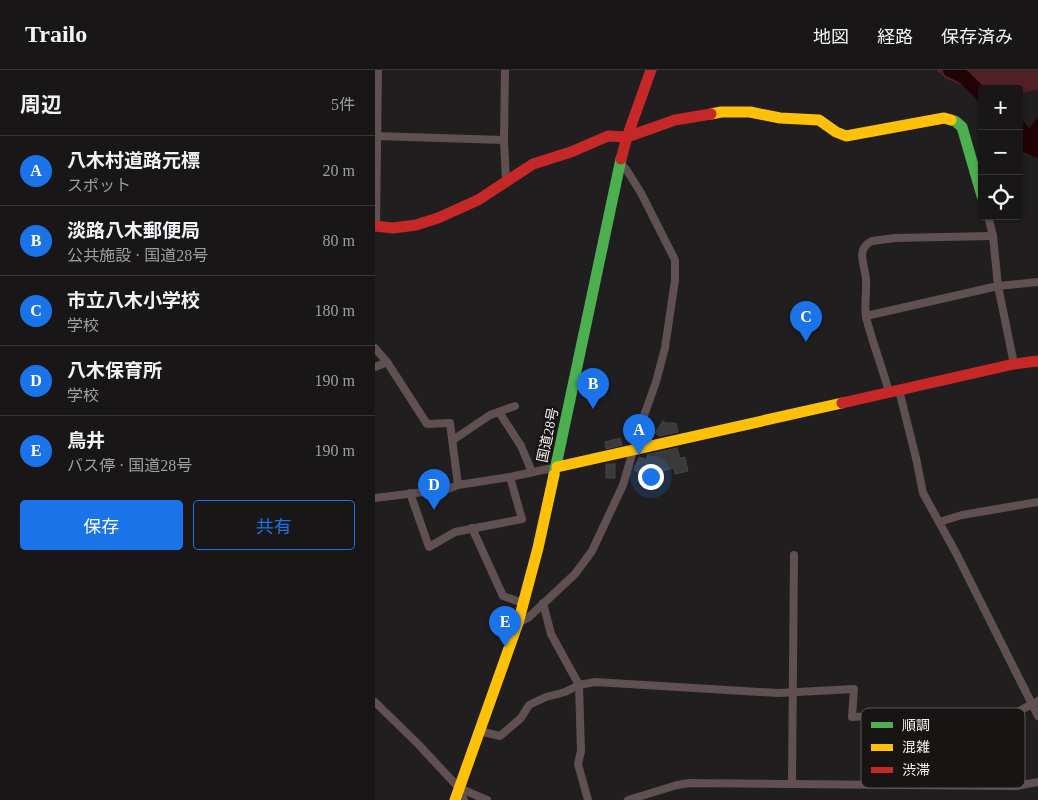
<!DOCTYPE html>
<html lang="ja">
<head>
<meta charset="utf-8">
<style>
  :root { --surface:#181616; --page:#211f1f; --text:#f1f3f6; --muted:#9f9fa1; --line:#363535; --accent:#1a73e8 }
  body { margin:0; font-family:"Times New Roman","Noto Sans JP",serif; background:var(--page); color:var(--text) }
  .controls { position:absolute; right:15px; top:15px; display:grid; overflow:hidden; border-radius:5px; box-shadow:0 1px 4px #0004 }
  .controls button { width:45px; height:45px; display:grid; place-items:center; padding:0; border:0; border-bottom:1px solid var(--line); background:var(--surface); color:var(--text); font:25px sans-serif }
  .you { position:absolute; left:275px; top:406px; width:18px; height:18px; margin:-12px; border:4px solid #fff; border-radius:50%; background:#1a73e8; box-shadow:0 0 0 8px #1a73e833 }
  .badge { display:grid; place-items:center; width:32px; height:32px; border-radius:50%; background:var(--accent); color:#fff; font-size:16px; font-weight:700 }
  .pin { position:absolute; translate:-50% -41px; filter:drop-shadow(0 1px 2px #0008) }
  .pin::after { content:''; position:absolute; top:26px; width:18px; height:15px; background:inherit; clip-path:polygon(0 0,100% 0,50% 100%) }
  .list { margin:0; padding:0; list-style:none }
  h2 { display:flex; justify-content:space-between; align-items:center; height:65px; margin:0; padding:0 20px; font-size:21px }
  h2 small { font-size:16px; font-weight:400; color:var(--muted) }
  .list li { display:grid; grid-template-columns:32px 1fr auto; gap:15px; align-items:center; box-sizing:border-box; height:70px; padding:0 20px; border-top:1px solid var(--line) }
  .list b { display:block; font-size:19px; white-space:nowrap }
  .list p { margin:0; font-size:16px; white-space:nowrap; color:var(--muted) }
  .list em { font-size:16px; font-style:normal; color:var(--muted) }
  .actions { display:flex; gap:10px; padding:15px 20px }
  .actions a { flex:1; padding:11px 0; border:1px solid var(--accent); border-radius:5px; text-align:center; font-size:18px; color:var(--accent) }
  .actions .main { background:var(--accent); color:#fff }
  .icon { flex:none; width:28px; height:28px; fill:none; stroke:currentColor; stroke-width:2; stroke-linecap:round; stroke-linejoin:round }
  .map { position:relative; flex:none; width:663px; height:730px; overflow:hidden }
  header { display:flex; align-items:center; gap:30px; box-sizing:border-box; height:70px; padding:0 25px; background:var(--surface); border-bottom:1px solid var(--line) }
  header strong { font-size:24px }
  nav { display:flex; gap:28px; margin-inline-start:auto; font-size:18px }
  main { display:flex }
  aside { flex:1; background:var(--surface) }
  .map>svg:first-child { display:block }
  .green { fill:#502024 }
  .water { fill:#220305 }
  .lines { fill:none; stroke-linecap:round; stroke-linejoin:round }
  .river { stroke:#220305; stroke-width:14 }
  .building { fill:#3b3a3a; stroke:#454444 }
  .street { stroke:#615051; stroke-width:8 }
  .fast { stroke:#4caf50; stroke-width:11 }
  .slow { stroke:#ffc107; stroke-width:11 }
  .jam { stroke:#c62828; stroke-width:11 }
  .labels { text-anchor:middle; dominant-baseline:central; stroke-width:5; stroke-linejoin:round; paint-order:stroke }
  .street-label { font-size:14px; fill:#f6f3f3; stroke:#181414 }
  .key { fill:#181414; stroke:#5b5757; stroke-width:1 }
  .key-label { font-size:14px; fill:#f6f3f3 }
</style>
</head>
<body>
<header>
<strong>Trailo</strong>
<nav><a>地図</a><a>経路</a><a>保存済み</a></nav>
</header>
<main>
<aside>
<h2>周辺<small>5件</small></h2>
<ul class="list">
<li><span class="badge">A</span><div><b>八木村道路元標</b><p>スポット</p></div><em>20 m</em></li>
<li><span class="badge">B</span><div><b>淡路八木郵便局</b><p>公共施設 · 国道28号</p></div><em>80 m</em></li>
<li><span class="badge">C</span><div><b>市立八木小学校</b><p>学校</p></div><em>180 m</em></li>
<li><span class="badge">D</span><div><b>八木保育所</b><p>学校</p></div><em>190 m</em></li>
<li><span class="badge">E</span><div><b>鳥井</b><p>バス停 · 国道28号</p></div><em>190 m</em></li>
</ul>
<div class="actions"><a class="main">保存</a><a>共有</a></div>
</aside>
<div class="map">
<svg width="663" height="730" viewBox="0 0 663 730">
  <rect width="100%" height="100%" fill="#201e1e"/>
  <path class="green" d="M561,0h102v19l-19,5v-5h-37v5l-37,-16z"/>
  <path class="water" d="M663,47v41l-19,-8v-7z"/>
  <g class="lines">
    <g class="river">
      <path d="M575,0l14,7 18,18"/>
      <path d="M644,57l10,12 9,1"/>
    </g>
  </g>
  <g class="building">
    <path d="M288,351l3,2h10l2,9 -19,4 -4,-3z"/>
    <path d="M245,368l2,7 -16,4 -1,-7z"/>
    <path d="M302,378l3,10 5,-1 3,14 -13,3 -1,-6 -22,6 -1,-2 -12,1 -5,-3 5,-13 9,3 -1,-5z"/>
    <rect x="231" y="394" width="9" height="14"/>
  </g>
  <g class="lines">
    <g class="street">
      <path d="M130,0l-1,70 2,41"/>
      <path d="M0,66l129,4"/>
      <path d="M613,146l5,20 5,50 16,78"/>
      <path d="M1,156l2,-156"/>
      <path d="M491,246l132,-30 40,-4"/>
      <path d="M0,278l12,14 40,62 23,-1 8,62"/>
      <path d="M0,297l12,-5"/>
      <path d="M524,320l17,68 7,35 33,60 82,163"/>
      <path d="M514,322c-7,-25 -17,-51 -23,-75 -2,-12 1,-26 0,-38 -1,-14 -11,-30 6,-38l23,-3 98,-2"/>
      <path d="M124,342l22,34 11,26"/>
      <path d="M78,370l37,-25 25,-9"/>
      <path d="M35,423l19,54 26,-15 67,-13 -12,-42"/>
      <path d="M0,428l73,-9 10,-4 52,-8 47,-10"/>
      <path d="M564,452l23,-7 76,-13"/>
      <path d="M97,458l31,68 20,7"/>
      <path d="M168,533l8,31 28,51 2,66 -3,13 10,36"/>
      <path d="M143,553l10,-5 47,-44 17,-23 31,-66 18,-61 15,-42 9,-34 10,-68v-20l-34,-67 -15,-24 -6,-5"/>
      <path d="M0,632l43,42 41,44 5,12"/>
      <path d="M104,661l21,5 21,-18 8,-13 17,-8 19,-5 14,-7 16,-3 183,11 76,-4 -2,28c21,-1 42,-5 62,0 13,4 27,13 41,14 28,2 58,-17 83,-30"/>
      <path d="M417,713l2,-228"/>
      <path d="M84,718l28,12"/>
      <path d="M253,730l49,-15 13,-2 326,3 22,-4"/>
    </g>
    <g class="fast">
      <path d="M576,50l4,1 7,6 20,69"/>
      <path d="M179,405l67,-316"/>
    </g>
    <g class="slow">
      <path d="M336,44l10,-2h29l30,6 39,2 17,12 10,4 98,-18 7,2"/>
      <path d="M182,397l285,-64"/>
      <path d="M80,730l63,-177 20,-75 16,-73"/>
    </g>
    <g class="jam">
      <path d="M246,89l6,-22 24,-67"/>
      <path d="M0,156l18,2 23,-3 22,-7 40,-18 55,-36 38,-12 37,-16 19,1 48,-17 36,-6"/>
      <path d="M467,333l172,-39 24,-3"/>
    </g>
  </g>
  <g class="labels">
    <g class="street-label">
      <text transform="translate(173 365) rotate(-78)">国道28号</text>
    </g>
  </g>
  <rect x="486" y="638" width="164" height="80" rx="8" class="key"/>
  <rect x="496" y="652" width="22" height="6" fill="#4caf50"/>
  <rect x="496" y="674" width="22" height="7" fill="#ffc107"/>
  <rect x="496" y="697" width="22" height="6" fill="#c62828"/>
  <g class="key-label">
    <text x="527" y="660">順調</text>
    <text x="527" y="682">混雑</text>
    <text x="527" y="705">渋滞</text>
  </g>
</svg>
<div class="controls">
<button>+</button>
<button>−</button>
<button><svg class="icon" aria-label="locate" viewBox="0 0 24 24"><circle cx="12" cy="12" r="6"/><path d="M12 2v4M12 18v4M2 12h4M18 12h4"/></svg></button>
</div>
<div class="you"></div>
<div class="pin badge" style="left:264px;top:385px">A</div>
<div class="pin badge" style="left:218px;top:339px">B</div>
<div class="pin badge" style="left:431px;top:272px">C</div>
<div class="pin badge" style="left:59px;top:440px">D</div>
<div class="pin badge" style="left:130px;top:577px">E</div>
</div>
</main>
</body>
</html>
